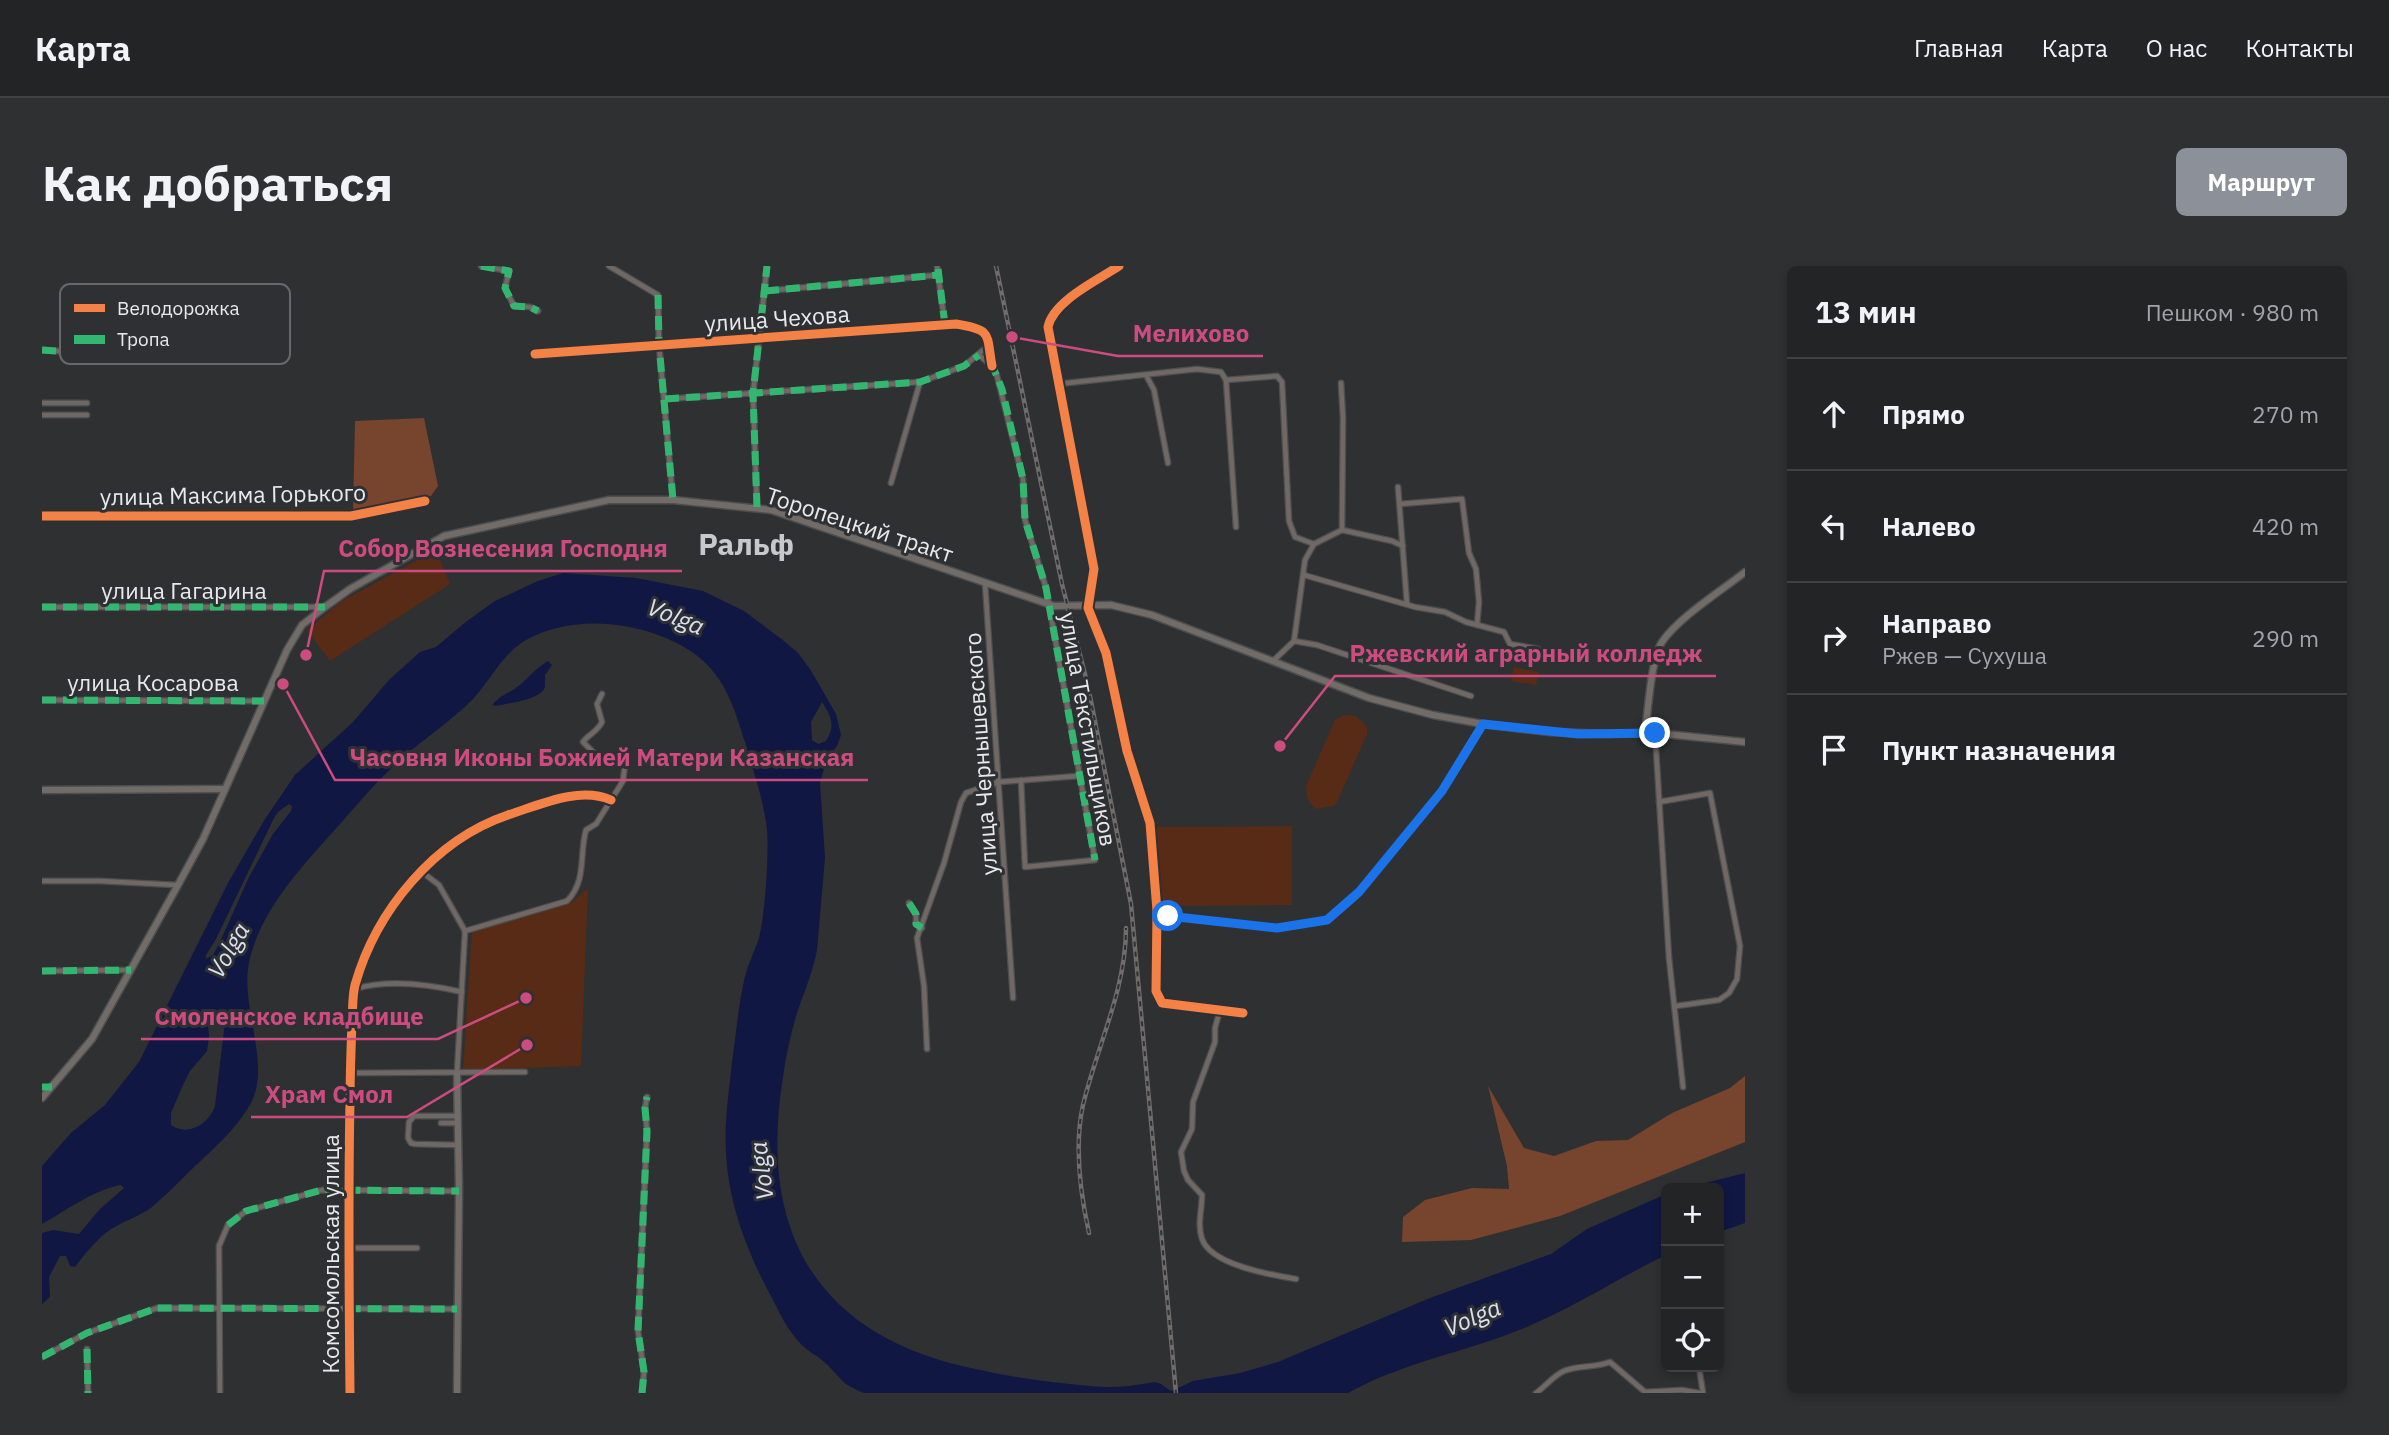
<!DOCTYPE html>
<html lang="ru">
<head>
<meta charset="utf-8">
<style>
  :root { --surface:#232426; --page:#2f3032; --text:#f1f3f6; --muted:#a3a4a7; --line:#404143; --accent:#8c9099 }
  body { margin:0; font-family:"IBM Plex Sans",sans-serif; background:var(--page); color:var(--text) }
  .controls { position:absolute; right:21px; bottom:21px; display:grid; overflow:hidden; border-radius:10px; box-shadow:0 4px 10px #0003 }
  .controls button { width:63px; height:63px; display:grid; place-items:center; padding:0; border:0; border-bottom:2px solid var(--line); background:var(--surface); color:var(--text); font:35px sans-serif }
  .stop { position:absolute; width:21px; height:21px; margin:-16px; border:5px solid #1a73e8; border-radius:50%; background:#fff }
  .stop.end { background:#1a73e8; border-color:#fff; box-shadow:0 2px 7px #0008 }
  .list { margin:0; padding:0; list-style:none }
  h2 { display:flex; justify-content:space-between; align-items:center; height:91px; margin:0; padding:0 28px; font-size:30px }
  h2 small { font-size:23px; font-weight:400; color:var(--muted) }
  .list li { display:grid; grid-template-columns:46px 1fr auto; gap:21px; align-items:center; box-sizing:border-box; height:112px; padding:0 28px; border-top:2px solid var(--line) }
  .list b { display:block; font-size:26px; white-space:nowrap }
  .list p { margin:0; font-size:23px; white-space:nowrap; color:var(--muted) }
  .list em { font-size:23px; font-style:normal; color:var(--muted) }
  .icon { flex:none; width:38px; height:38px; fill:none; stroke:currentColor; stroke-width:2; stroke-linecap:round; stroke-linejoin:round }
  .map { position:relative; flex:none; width:1703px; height:1127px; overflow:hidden; border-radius:10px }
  header { display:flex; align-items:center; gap:42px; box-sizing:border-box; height:98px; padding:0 35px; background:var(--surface); border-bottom:2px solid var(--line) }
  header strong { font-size:33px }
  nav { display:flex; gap:38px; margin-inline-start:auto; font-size:24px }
  .intro { display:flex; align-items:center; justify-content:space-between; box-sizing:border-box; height:168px; padding:0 42px }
  h1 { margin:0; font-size:49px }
  .button { padding:18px 32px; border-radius:10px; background:var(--accent); color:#fff; font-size:24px; font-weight:700 }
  main { display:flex; gap:42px; padding:0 42px }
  aside { flex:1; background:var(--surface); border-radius:10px; box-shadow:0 4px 10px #0003 }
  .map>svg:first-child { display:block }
  .green { fill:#572b15 }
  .forest { fill:#77442d }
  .water { fill:#101742; fill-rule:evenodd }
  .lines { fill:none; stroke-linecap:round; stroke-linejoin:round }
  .street-casing { stroke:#4d4e4f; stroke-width:7 }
  .secondary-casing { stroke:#4d4e4f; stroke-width:9 }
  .street { stroke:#706865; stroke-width:4.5 }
  .secondary { stroke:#726c68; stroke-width:6 }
  .rail-casing { stroke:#706c6b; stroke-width:4.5 }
  .rail { stroke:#2e3033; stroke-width:2; stroke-dasharray:5; stroke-linecap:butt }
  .quiet { stroke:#33b770; stroke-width:7; stroke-dasharray:14 7; stroke-linecap:butt }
  .cycleway-casing { stroke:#2e3033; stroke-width:13 }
  .cycleway { stroke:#f48246; stroke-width:9 }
  .route { stroke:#1a73e8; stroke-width:9 }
  .labels { text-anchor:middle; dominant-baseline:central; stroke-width:6; stroke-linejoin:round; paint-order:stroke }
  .street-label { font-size:23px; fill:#e8e9eb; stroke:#2e3033 }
  .water-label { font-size:24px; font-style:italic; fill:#dae0f1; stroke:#2e3033 }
  .district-label { font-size:30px; font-weight:bold; fill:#c7c8cd; stroke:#2e3033 }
  .key { fill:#2e3033; stroke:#66686a; stroke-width:2 }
  .key-label { font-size:19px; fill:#e8e9eb }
  .leader { fill:none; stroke:#cc4c7f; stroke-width:2.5 }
  .callout-dot { fill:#cc4c7f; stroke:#2e3033; stroke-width:2.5 }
  .callout-label { font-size:24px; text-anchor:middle; font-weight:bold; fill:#cc4c7f; stroke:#2e3033; stroke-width:6; stroke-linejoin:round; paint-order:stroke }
</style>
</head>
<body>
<header>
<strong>Карта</strong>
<nav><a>Главная</a><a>Карта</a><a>О нас</a><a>Контакты</a></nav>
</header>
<div class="intro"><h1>Как добраться</h1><a class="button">Маршрут</a></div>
<main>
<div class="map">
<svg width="1703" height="1127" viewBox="0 0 1703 1127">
  <rect width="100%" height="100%" fill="#2f3032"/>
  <g class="green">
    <path d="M394,284l14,34 -120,77 -23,-31 35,-29z"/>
    <path d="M1472,401l25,5 -3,13 -25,-4z"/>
    <path d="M1302,449l12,1 11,11v7l-30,68 -3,4 -19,3 -8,-11 -1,-12 29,-66z"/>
    <path d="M1250,560v79l-132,1 -5,-79z"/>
    <path d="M546,622l-7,178 -118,4 9,-141 99,-26z"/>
  </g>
  <g class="forest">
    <path d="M382,152l14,68 -7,10 -78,16 2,-91z"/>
    <path d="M1703,810v66l-185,74 -89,24 -69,2 1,-25 22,-17 47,-12 37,1 -2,-23 -19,-80 36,62 30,8 42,-15 32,-1 44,-27 58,-25z"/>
  </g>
  <g class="water">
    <path d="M521,307l73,5 67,13 41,20 40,30 14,12 12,16 26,45 5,21 -4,11 -10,12 -7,25 5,75 -8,92c-4,21 -12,40 -19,60 -7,22 -12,45 -15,67 -26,159 37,262 197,293 36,8 74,13 110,16 18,2 35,1 53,-2 5,-1 11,-3 15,-1 6,2 8,6 14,8l21,-10 47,-8 38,-11 152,-64 121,-44 36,-25 79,-35v61c-52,25 -102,59 -157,79 -54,20 -111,31 -161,59h-484c-26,-10 -23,-17 -42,-33 -7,-6 -15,-9 -21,-16 -13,-13 -21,-30 -29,-46 -24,-44 -44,-95 -46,-146 -2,-30 3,-60 6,-90 4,-27 6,-54 12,-81 3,-15 10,-28 15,-43 6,-23 10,-83 8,-108 -3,-30 -14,-59 -22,-88 -16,-54 -30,-86 -87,-107 -41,-15 -92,-17 -132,5 -24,14 -35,40 -54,60 -21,21 -47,38 -70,58 -22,20 -42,43 -62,66 -35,39 -77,82 -90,134 -12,44 21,103 2,143 -14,27 -39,48 -60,68 -13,13 -26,26 -40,38 -12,9 -26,13 -39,21 -13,7 -29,27 -38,39l-5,-1 -4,-10h-6l-11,21 1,20 -8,7v-71l11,-3 26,4 21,-25 24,-21 -3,-3c-28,5 -54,25 -79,39v-58l29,-33 34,-28 34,-43 89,-179 37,-64 30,-44 58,-53 37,-43 30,-27 16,-5 31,-26 28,-20 43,-20zM780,436c9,14 14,24 4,39l-8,3 -6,-4 -1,-18zM247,538l3,2 -1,5 -18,23 -24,43 -30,67 -6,11 -7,4v-4l10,-16 58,-121 4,-6zM171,750l8,2 3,12 -9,76c-6,18 -27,31 -44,19v-12l11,-26 8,-16 17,-20 2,-14 -1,-15z"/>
    <path d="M506,395l4,4 -7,10c0,2 0,10 0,12 -4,13 -37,16 -49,19l-4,-1c11,-12 19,-12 29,-21 10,-9 14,-15 27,-23z"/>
    <path d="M1703,907v50l-26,9v-44h-34z"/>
  </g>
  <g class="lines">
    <g class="street-casing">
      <g id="street">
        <path d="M439,0l28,5 -4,17 9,18 16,1 8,4"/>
        <path d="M567,0l49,29 1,50 14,155"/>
        <path d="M895,0l8,59"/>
        <path d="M723,25l173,-16"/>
        <path d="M0,84l46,3 25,6 7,-11 9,-2 93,4"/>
        <path d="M493,88l421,-30c36,6 30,8 36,41"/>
        <path d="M937,89l13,11 5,10 26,103 2,41 21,68 49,272 -70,7 -4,-87"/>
        <path d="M1104,109l8,15 14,73"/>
        <path d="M1184,114l51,-4 5,6 7,139 6,16 19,7"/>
        <path d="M1016,118l139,-15 24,3 5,8 10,147"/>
        <path d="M623,133l255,-17 44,-16 24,-20"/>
        <path d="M0,137h45"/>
        <path d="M0,149h45"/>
        <path d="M849,217l29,-101"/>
        <path d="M1356,221l9,117"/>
        <path d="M1358,238l62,-5 7,54 7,16 3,33 -2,23"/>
        <path d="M715,241l-4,-113 14,-128"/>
        <path d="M0,250h309l74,-15"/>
        <path d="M1300,264l50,11 11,5"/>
        <path d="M1262,309l111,32 30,5 21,10 38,10 6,12 28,5 14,9"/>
        <path d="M943,317l28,415"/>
        <path d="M1046,340l18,47 21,98 23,72 7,88 -1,80 6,12 81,10"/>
        <path d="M0,341h283"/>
        <path d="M1252,375l23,4 154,51"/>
        <path d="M1231,395l21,-20 11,-81 9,-16 28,-14 1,-112 -2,-35"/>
        <path d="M0,434l222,1"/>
        <path d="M1613,467l14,225 14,129"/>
        <path d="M1617,536l51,-9 30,153 -3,33 -8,14 -10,7 -43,6"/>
        <path d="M380,606l17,13 26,46"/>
        <path d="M0,615h58l77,4"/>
        <path d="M867,637l7,11v10l6,4"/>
        <path d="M1115,645l11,5 109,12 50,-8 32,-28 83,-101 41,-67"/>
        <path d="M423,665l102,-30c20,-20 12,-46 19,-71l10,-6 27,-43 2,-18 -3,-5 -25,-2 -14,-14c6,-8 14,-10 19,-20l-5,-18 5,-10"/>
        <path d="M0,705l88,-1"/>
        <path d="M312,723c34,-10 74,-5 108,3"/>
        <path d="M1178,744l-5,18v14l-22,60 -1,27 -11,23 3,19 4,9 14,15c0,15 -5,29 0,44 9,26 69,36 94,40"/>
        <path d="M885,783l-3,-63 -7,-48 27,-75 17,-61 5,-9 33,-11 79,-6"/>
        <path d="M308,807l175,-1"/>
        <path d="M415,807l8,-142"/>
        <path d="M416,850h-44l-5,6 -1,16 3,5 4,1 43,1"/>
        <path d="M399,857h17"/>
        <path d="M306,982h69"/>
        <path d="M45,1083l1,44"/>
        <path d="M0,1091l45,-24 70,-25 300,1"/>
        <path d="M1657,1101l4,26"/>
        <path d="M178,1127l-1,-147 9,-21 18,-14 76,-21 137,1"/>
        <path d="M308,1127c-1,-97 -2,-194 0,-291 0,-27 1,-53 2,-80 1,-12 0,-25 3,-37 21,-74 79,-145 153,-170 31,-10 71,-29 103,-15"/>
        <path d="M600,1127l2,-21 -6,-41 9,-200 -2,-23 2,-11"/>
        <path d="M1494,1127c10,-7 17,-17 28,-22 14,-6 31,-3 46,-9l35,30 37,-2 17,3"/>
      </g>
    </g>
    <g class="secondary-casing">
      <g id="secondary">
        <path d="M1046,339l6,-36 -46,-242c5,-26 50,-47 71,-61"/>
        <path d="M1603,467c3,-21 6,-75 17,-91 16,-24 59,-51 83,-70"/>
        <path d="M0,524l183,-1"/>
        <path d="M415,807l2,118 -2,202"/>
        <path d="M0,832l50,-59 86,-154 25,-46 84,-189 15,-25 23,-18 25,-18 94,-53 165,-36h64l98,10 283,96 57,-1 41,10 217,83 64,17 50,9 67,8 57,2 48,-1 90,9"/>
      </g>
    </g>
    <use href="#street" class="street"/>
    <use href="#secondary" class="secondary"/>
    <g class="rail-casing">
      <g id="rail">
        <path d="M954,0l66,318 26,102 43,218 45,489"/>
        <path d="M1047,967c-9,-41 -15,-87 -6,-128 14,-59 43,-115 43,-177"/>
      </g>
    </g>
    <use href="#rail" class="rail"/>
    <g class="quiet">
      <path d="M439,0l28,5 -4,17 9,18 16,1 8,4"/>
      <path d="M896,3l7,56"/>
      <path d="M723,25l173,-16"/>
      <path d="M616,29l1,50 14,155"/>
      <path d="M0,84l46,3 25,6 7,-11 9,-2 93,4"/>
      <path d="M949,96l11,27 21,90 2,41 21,68 49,272"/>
      <path d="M623,133l255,-17 44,-16 15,-11"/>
      <path d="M715,241l-4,-113 14,-128"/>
      <path d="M0,341h283"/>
      <path d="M0,434l222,1"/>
      <path d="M867,637l7,11v10l6,4"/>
      <path d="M0,705l89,-1"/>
      <path d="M0,821h10"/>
      <path d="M186,959l18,-14 76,-21 137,1"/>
      <path d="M45,1083l1,44"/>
      <path d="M0,1091l45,-24 70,-25 300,1"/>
      <path d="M600,1127l2,-21 -6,-41 9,-200 -2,-23 2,-11"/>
    </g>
    <g class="cycleway-casing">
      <g id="cycleway">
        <path d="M1077,0c-21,14 -66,35 -71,61l46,242 -6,39 18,45 21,98 23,72 7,88 -1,80 6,12 81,10"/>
        <path d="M493,88l421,-30c37,6 30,9 36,42"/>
        <path d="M0,250h309l74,-15"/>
        <path d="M308,1127c-1,-97 -2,-194 0,-291 0,-27 1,-53 2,-80 1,-12 0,-25 3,-37 21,-74 79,-145 153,-170 31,-10 71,-29 103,-15"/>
      </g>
    </g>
    <use href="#cycleway" class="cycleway"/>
  </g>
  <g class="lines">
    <path class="route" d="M1126,650l109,12 50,-8 32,-28 83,-101 41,-67 95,10 77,-1"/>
  </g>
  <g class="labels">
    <g class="street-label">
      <text transform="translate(735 52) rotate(-4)">улица Чехова</text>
      <text transform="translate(191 228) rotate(-1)">улица Максима Горького</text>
      <text transform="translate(818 258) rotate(18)">Торопецкий тракт</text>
      <text x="142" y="324">улица Гагарина</text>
      <text x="111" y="416">улица Косарова</text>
      <text transform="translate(1047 463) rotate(80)">улица Текстильщиков</text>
      <text transform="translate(938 488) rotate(-94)">улица Чернышевского</text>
      <text transform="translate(288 988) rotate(-90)">Комсомольская улица</text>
    </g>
    <g class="water-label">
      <text transform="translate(634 350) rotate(22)">Volga</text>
      <text transform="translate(186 684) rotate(-60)">Volga</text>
      <text transform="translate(719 905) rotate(-97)">Volga</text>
      <text transform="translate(1430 1051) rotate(-23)">Volga</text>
    </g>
    <g class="district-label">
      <text x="704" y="277">Ральф</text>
    </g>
  </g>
  <rect x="18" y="18" width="230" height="80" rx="10" class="key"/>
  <rect x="32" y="38" width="31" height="8" fill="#f48246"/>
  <rect x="32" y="69" width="31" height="9" fill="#33b770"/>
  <g class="key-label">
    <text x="75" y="49">Велодорожка</text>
    <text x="75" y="80">Тропа</text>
  </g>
  <path class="leader" d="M970 71L1076 90H1221M264 389L282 305H640M1238 480L1293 410H1674M241 418L293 514H826M484 732L396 773H99M485 779L365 851H209"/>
  <g class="callout-dot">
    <circle cx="970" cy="71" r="7"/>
    <circle cx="264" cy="389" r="7"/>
    <circle cx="1238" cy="480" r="7"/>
    <circle cx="241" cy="418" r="7"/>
    <circle cx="484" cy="732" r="7"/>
    <circle cx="485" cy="779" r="7"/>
  </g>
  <g class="callout-label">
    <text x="1149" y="76">Мелихово</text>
    <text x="461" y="291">Собор Вознесения Господня</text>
    <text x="1484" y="396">Ржевский аграрный колледж</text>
    <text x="560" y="500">Часовня Иконы Божией Матери Казанская</text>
    <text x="247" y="759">Смоленское кладбище</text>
    <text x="287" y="837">Храм Смол</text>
  </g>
</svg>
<div class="controls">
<button>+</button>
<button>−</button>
<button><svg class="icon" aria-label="locate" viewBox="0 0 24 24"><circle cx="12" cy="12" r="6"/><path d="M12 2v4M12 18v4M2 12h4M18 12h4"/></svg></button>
</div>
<div class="stop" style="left:1126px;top:650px"></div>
<div class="stop end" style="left:1613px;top:467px"></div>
</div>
<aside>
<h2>13 мин<small>Пешком · 980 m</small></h2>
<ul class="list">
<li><svg class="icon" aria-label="ahead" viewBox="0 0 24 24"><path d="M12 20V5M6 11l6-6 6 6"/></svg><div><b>Прямо</b></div><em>270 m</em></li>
<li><svg class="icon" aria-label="left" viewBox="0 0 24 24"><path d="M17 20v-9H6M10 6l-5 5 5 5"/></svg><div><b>Налево</b></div><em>420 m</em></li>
<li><svg class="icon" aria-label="right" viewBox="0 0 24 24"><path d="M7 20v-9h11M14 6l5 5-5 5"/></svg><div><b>Направо</b><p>Ржев — Сухуша</p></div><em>290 m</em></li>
<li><svg class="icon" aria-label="arrive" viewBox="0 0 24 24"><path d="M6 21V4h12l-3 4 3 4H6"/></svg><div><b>Пункт назначения</b></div></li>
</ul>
</aside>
</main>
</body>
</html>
